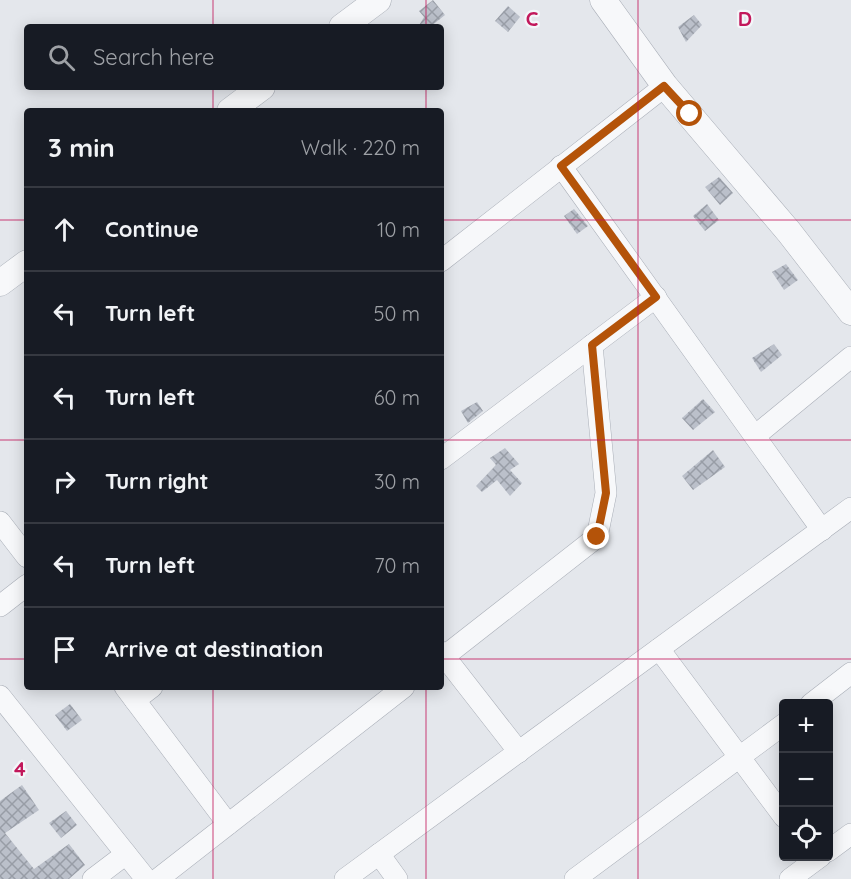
<!DOCTYPE html>
<html lang="en">
<head>
<meta charset="utf-8">
<style>
  :root { --surface:#171b24; --page:#20242c; --text:#f1f3f6; --muted:#9ea1a6; --line:#363941 }
  body { margin:0; font-family:Quicksand,sans-serif; background:var(--page); color:var(--text) }
  .controls { position:absolute; right:18px; bottom:18px; display:grid; overflow:hidden; border-radius:6px; box-shadow:0 3px 15px #0003 }
  .controls button { width:54px; height:54px; display:grid; place-items:center; padding:0; border:0; border-bottom:2px solid var(--line); background:var(--surface); color:var(--text); font:30px sans-serif }
  .stop { position:absolute; width:18px; height:18px; margin:-14px; border:4px solid #b45309; border-radius:50%; background:#fff }
  .stop.end { background:#b45309; border-color:#fff; box-shadow:0 2px 6px #0008 }
  .list { margin:0; padding:0; list-style:none }
  h2 { display:flex; justify-content:space-between; align-items:center; height:78px; margin:0; padding:0 24px; font-size:26px }
  h2 small { font-size:20px; font-weight:400; color:var(--muted) }
  .list li { display:grid; grid-template-columns:39px 1fr auto; gap:18px; align-items:center; box-sizing:border-box; height:84px; padding:0 24px; border-top:2px solid var(--line) }
  .list b { display:block; font-size:22px; white-space:nowrap }
  .list em { font-size:20px; font-style:normal; color:var(--muted) }
  .icon { flex:none; width:33px; height:33px; fill:none; stroke:currentColor; stroke-width:2; stroke-linecap:round; stroke-linejoin:round }
  .map { position:relative; flex:none; width:851px; height:879px; overflow:hidden }
  .search { position:absolute; background:var(--surface); box-shadow:0 3px 15px #0003; left:24px; top:24px; width:420px; height:66px; display:flex; align-items:center; gap:15px; box-sizing:border-box; padding:0 21px; border-radius:6px; color:var(--muted); font-size:22px }
  .panel { position:absolute; background:var(--surface); box-shadow:0 3px 15px #0003; left:24px; top:108px; width:420px; height:582px; border-radius:6px }
  .map>svg:first-child { display:block }
  .building { fill:url(#building-cross-hatch) }
  .lines { fill:none; stroke-linecap:round; stroke-linejoin:round }
  .minor-casing { stroke:#a9aeb7; stroke-width:22 }
  .tertiary-casing { stroke:#a9aeb7; stroke-width:27 }
  .minor { stroke:#f7f8fa; stroke-width:21 }
  .tertiary { stroke:#f7f8fa; stroke-width:26 }
  .route { stroke:#b45309; stroke-width:8 }
  .grid { fill:none; stroke:#c2185b; stroke-width:1.5; stroke-opacity:0.55 }
  .grid-label { font-size:20px; text-anchor:middle; font-weight:bold; fill:#c2185b; stroke:#f4f6f9; stroke-width:4.5; stroke-linejoin:round; paint-order:stroke }
</style>
</head>
<body>
<div class="map">
<svg width="851" height="879" viewBox="0 0 851 879">
  <defs>
    <pattern id="building-cross-hatch" width="8" height="8" patternUnits="userSpaceOnUse" patternTransform="scale(1.5)"><rect width="8" height="8" fill="#bbc0ca"/><path d="M0 0l8 8M0 8l8-8" fill="none" stroke="#989da6"/></pattern>
  </defs>
  <rect width="100%" height="100%" fill="#e4e7ec"/>
  <g class="building">
    <path d="M433,0l12,15 -15,12h-12l6,-10 -5,-6z"/>
    <path d="M508,6l12,11 -12,15 -13,-11z"/>
    <path d="M694,15l8,10 -16,17 -8,-15z"/>
    <path d="M719,177l14,16 -13,12 -15,-18z"/>
    <path d="M707,204l12,16 -14,11 -12,-15z"/>
    <path d="M574,209l14,17 -11,8 -13,-18z"/>
    <path d="M786,264l12,16 -14,10 -12,-18z"/>
    <path d="M774,344l8,11 -21,17 -9,-14z"/>
    <path d="M703,399l12,13 -22,18 -11,-12z"/>
    <path d="M477,402l6,9 -15,12 -7,-12z"/>
    <path d="M505,448l14,16 -9,6 12,13 -12,13 -13,-16 -15,12 -6,-6 20,-21 -6,-7z"/>
    <path d="M713,450l12,17 -32,23 -11,-14z"/>
    <path d="M70,704l12,16 -15,11 -12,-16z"/>
    <path d="M22,785l17,25 -34,23 29,36 35,-25 16,21 -16,14h-69v-78z"/>
    <path d="M66,811l11,14 -16,13 -12,-15z"/>
  </g>
  <g class="lines">
    <g class="minor-casing">
      <g id="minor">
        <path d="M561,166l261,364"/>
        <path d="M441,261l224,-175"/>
        <path d="M755,436l96,-79"/>
        <path d="M441,459l215,-162"/>
        <path d="M0,522l27,35"/>
        <path d="M0,606l27,-21"/>
        <path d="M659,649l125,168"/>
        <path d="M441,652l78,100"/>
        <path d="M441,659l156,-122 9,-44 -14,-148"/>
        <path d="M125,687l103,137"/>
        <path d="M0,696l146,183"/>
        <path d="M135,700l17,-13"/>
        <path d="M811,704l40,-31"/>
        <path d="M828,851l23,-17"/>
        <path d="M379,854l18,25"/>
        <path d="M93,879l33,-25"/>
        <path d="M158,879l246,-192"/>
        <path d="M345,879l506,-371"/>
        <path d="M575,879l209,-155"/>
        <path d="M790,879l31,-23"/>
      </g>
    </g>
    <g class="tertiary-casing">
      <g id="tertiary">
        <path d="M603,0l62,86 124,146 62,80"/>
        <path d="M342,27l36,-27"/>
        <path d="M230,111l32,-24"/>
        <path d="M0,283l27,-20"/>
      </g>
    </g>
    <use href="#minor" class="minor"/>
    <use href="#tertiary" class="tertiary"/>
  </g>
  <g class="lines">
    <path class="route" d="M597,537l9,-44 -14,-148 64,-48 -95,-131 103,-80 26,28"/>
  </g>
  <path class="grid" d="M213,0v27M426,0v27M638,0v879M213,87v24M426,87v24M0,220h27M441,220h410M0,440h27M441,440h410M0,659h27M441,659h410M213,687v192M426,687v192"/>
  <g class="grid-label">
    <text x="532" y="26">C</text>
    <text x="745" y="26">D</text>
    <text x="20" y="776">4</text>
  </g>
</svg>
<div class="controls">
<button>+</button>
<button>−</button>
<button><svg class="icon" aria-label="locate" viewBox="0 0 24 24"><circle cx="12" cy="12" r="6"/><path d="M12 2v4M12 18v4M2 12h4M18 12h4"/></svg></button>
</div>
<div class="stop" style="left:690px;top:114px"></div>
<div class="stop end" style="left:597px;top:537px"></div>
<div class="search"><svg class="icon" aria-label="search" viewBox="0 0 24 24"><circle cx="10" cy="10" r="6"/><path d="M15 15l6 6"/></svg>Search here</div>
<section class="panel">
<h2>3 min<small>Walk · 220 m</small></h2>
<ul class="list">
<li><svg class="icon" aria-label="ahead" viewBox="0 0 24 24"><path d="M12 20V5M6 11l6-6 6 6"/></svg><div><b>Continue</b></div><em>10 m</em></li>
<li><svg class="icon" aria-label="left" viewBox="0 0 24 24"><path d="M17 20v-9H6M10 6l-5 5 5 5"/></svg><div><b>Turn left</b></div><em>50 m</em></li>
<li><svg class="icon" aria-label="left" viewBox="0 0 24 24"><path d="M17 20v-9H6M10 6l-5 5 5 5"/></svg><div><b>Turn left</b></div><em>60 m</em></li>
<li><svg class="icon" aria-label="right" viewBox="0 0 24 24"><path d="M7 20v-9h11M14 6l5 5-5 5"/></svg><div><b>Turn right</b></div><em>30 m</em></li>
<li><svg class="icon" aria-label="left" viewBox="0 0 24 24"><path d="M17 20v-9H6M10 6l-5 5 5 5"/></svg><div><b>Turn left</b></div><em>70 m</em></li>
<li><svg class="icon" aria-label="arrive" viewBox="0 0 24 24"><path d="M6 21V4h12l-3 4 3 4H6"/></svg><div><b>Arrive at destination</b></div></li>
</ul>
</section>
</div>
</body>
</html>
